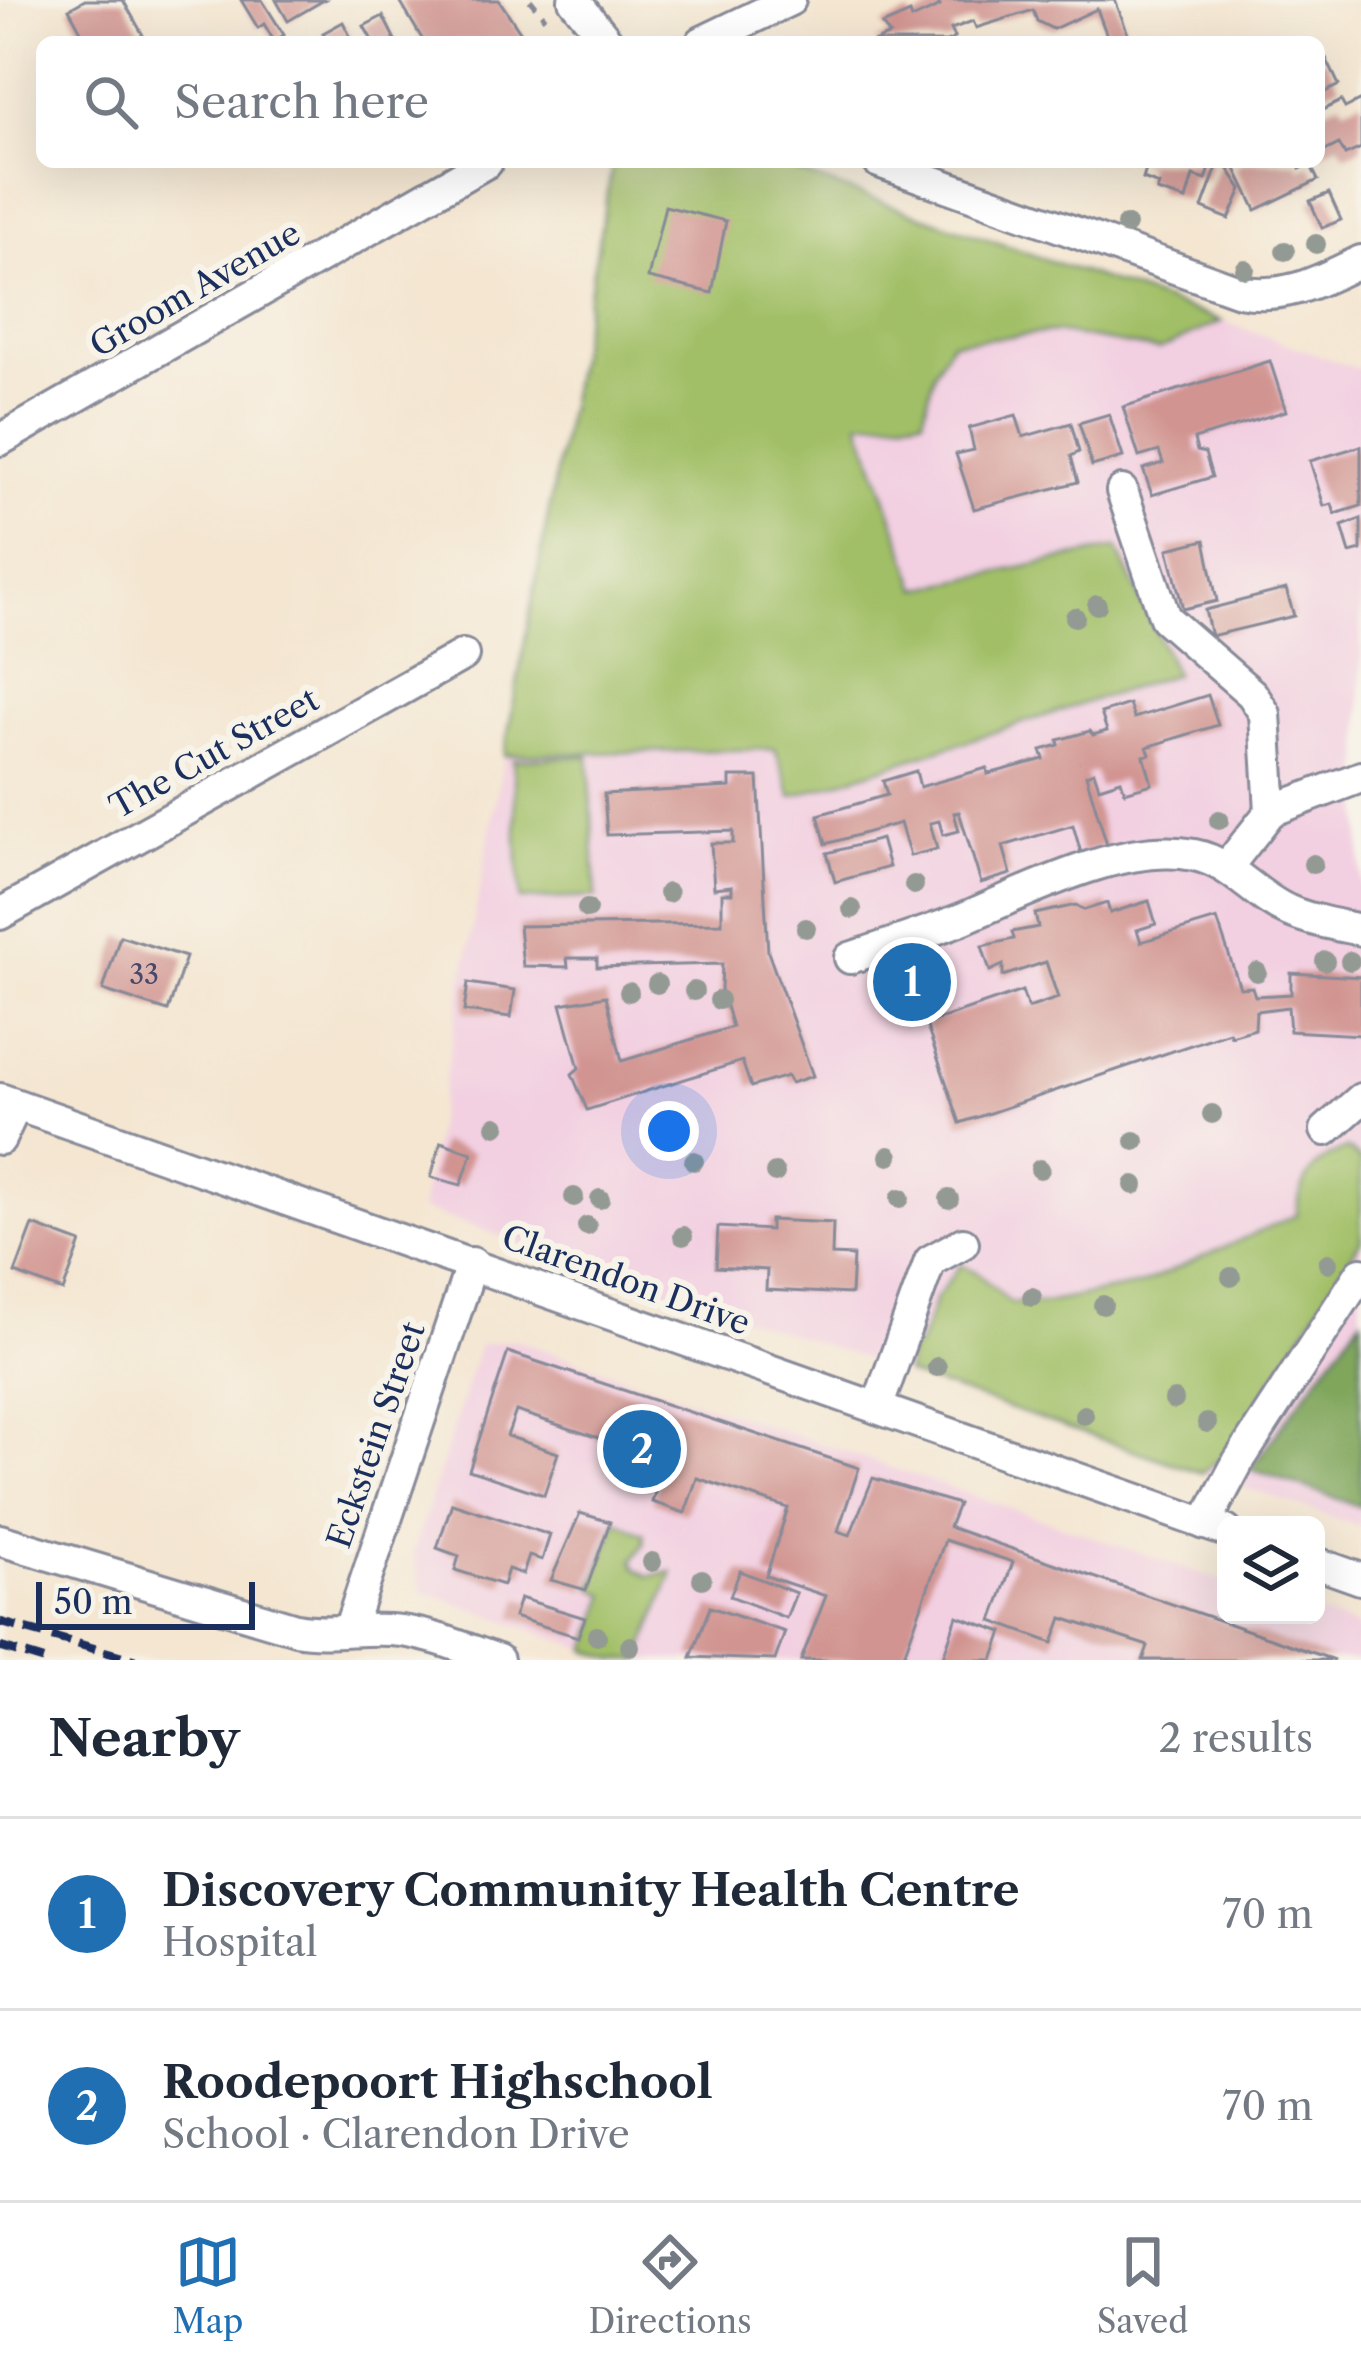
<!DOCTYPE html>
<html lang="en">
<head>
<meta charset="utf-8">
<style>
  :root { --surface:#fff; --page:#f6f6f7; --text:#1f2937; --muted:#747a83; --line:#e0e1e3; --accent:#1f6fb2 }
  body { margin:0; font-family:"Libre Caslon Text",serif; background:var(--page); color:var(--text) }
  .controls { position:absolute; right:36px; bottom:36px; display:grid; overflow:hidden; border-radius:18px; box-shadow:0 12px 48px #0002 }
  .controls button { width:108px; height:108px; display:grid; place-items:center; padding:0; border:0; border-bottom:3px solid var(--line); background:var(--surface); color:var(--text); font:60px sans-serif }
  .scale { position:absolute; left:36px; bottom:30px; width:219px; box-sizing:border-box; padding-left:12px; border:6px solid #1b2f5e; border-top:0; font-size:33px; line-height:42px; white-space:nowrap; color:#1b2f5e; -webkit-text-stroke:9px #f7f3e8; paint-order:stroke }
  .you { position:absolute; left:669px; top:1131px; width:42px; height:42px; margin:-30px; border:9px solid #fff; border-radius:50%; background:#1a73e8; box-shadow:0 0 0 18px #1a73e833 }
  .badge { display:grid; place-items:center; width:78px; height:78px; border-radius:50%; background:var(--accent); color:#fff; font-size:39px; font-weight:700 }
  .pin { position:absolute; translate:-50% -50%; border:6px solid #fff; box-shadow:0 3px 12px #0006 }
  .list { margin:0; padding:0; list-style:none }
  h2 { display:flex; justify-content:space-between; align-items:center; height:156px; margin:0; padding:0 48px; font-size:51px }
  h2 small { font-size:39px; font-weight:400; color:var(--muted) }
  .list li { display:grid; grid-template-columns:78px 1fr auto; gap:36px; align-items:center; box-sizing:border-box; height:192px; padding:0 48px; border-top:3px solid var(--line) }
  .list b { display:block; font-size:45px; white-space:nowrap }
  .list p { margin:0; font-size:39px; white-space:nowrap; color:var(--muted) }
  .list em { font-size:39px; font-style:normal; color:var(--muted) }
  .icon { flex:none; width:66px; height:66px; fill:none; stroke:currentColor; stroke-width:2; stroke-linecap:round; stroke-linejoin:round }
  .map { position:relative; flex:none; width:1361px; height:1660px; overflow:hidden }
  .search { position:absolute; background:var(--surface); box-shadow:0 12px 48px #0002; left:36px; right:36px; top:36px; height:132px; display:flex; align-items:center; gap:30px; box-sizing:border-box; padding:0 42px; border-radius:18px; color:var(--muted); font-size:45px }
  .sheet { height:540px; background:var(--surface) }
  nav { display:flex; justify-content:space-around; align-items:center; box-sizing:border-box; height:168px; border-top:3px solid var(--line); background:var(--surface); font-size:33px; color:var(--muted) }
  nav a { display:grid; justify-items:center; gap:6px }
  nav .on { color:var(--accent) }
  .map>svg:first-child { display:block }
  .built { fill:#f2cfe1 }
  .green { fill:#a1bf66; stroke:#5e7762; stroke-width:3 }
  .forest { fill:#80a65b; stroke:#4e6a5c; stroke-width:3 }
  .building { fill:#d19491 }
  .lines { fill:none; stroke-linecap:round; stroke-linejoin:round }
  .minor-casing { stroke:#888a98; stroke-width:36 }
  .path { stroke:#888a98; stroke-width:6; stroke-dasharray:9 9; stroke-linecap:butt }
  .minor { stroke:#fff; stroke-width:30 }
  .rail { stroke:#1b2f5e; stroke-width:9; stroke-dasharray:18 9; stroke-linecap:butt }
  .tree { fill:#939993 }
  .labels { text-anchor:middle; dominant-baseline:central; stroke-width:12; stroke-linejoin:round; paint-order:stroke }
  .number-label { font-size:27px; fill:#48486b }
  .street-label { font-size:33px; fill:#1b2f5e; stroke:#f7f3e8 }
</style>
</head>
<body>
<div class="map">
<svg width="1361" height="1660" viewBox="0 0 1361 1660">
  <rect width="100%" height="100%" fill="#f7f3e8"/>
  <filter id="ink" filterUnits="userSpaceOnUse"><feTurbulence type="fractalNoise" baseFrequency=".00833" numOctaves="2"/><feDisplacementMap in="SourceGraphic" scale="24" xChannelSelector="R" yChannelSelector="G"/><feConvolveMatrix kernelMatrix="1 2 1 2 8 2 1 2 1" color-interpolation-filters="sRGB"/></filter>
  <filter id="wash" filterUnits="userSpaceOnUse"><feTurbulence type="fractalNoise" baseFrequency=".004" numOctaves="4" result="noise"/><feDisplacementMap in="SourceGraphic" scale="48" xChannelSelector="R" yChannelSelector="G"/><feGaussianBlur stdDeviation="2.7" result="paint"/><feColorMatrix in="noise" values="0 0 0 0 0 0 0 0 0 0 0 0 0 0 0 0 0 1.4 0 .05"/><feComposite in="paint" operator="in"/></filter>
  <g filter="url(#wash)">
    <rect width="100%" height="100%" fill="#f4e6d1"/>
    <g class="built">
      <path d="M613,162h155l593,208v1157l-940,-318z"/>
      <path d="M513,1339l713,243v33l90,-2 45,15v32h-744l-195,-69 -9,-37 66,-209z"/>
    </g>
    <g class="green">
      <path d="M613,162h155l454,159 -63,29 -104,-18 -104,10 -16,28 -12,48 -63,4 58,167 199,-41 58,126 -383,123 -17,-48 -271,6z"/>
      <path d="M589,756l7,141 -76,3 -7,-140z"/>
      <path d="M1348,1149l13,11v80l-133,212 -26,21 -296,-99 3,-21 10,-9 17,-46 24,-33 15,6 36,32h34l95,-18 156,-70c4,-34 18,-57 52,-66z"/>
      <path d="M617,1521l27,13v10l-11,16 2,8 14,8 24,-4 -34,88h-23l-29,-10 19,-55 -14,-7z"/>
    </g>
    <path class="forest" d="M1361,1318v189l-111,-38z"/>
    <g id="blocks">
      <g class="building">
        <path d="M85,0h38l20,35 -14,7h-42l-18,-33z"/>
        <path d="M241,0h21l22,35 -10,6 -10,-17 -6,4z"/>
        <path d="M276,0h48l-36,21z"/>
        <path d="M399,0h100l28,42h-103z"/>
        <path d="M937,0h178l13,34 -19,7 -12,-32 -44,20 -16,-8 -4,-11 -57,18 -3,-7 -22,8 4,9 -9,4h-73l17,-7 -8,-10 28,-12 2,6 28,-13z"/>
        <path d="M383,16l13,26h-23l-9,-16z"/>
        <path d="M343,22l10,20h-25l-5,-9z"/>
        <path d="M1326,58l13,27 -20,10v-34z"/>
        <path d="M1361,100v48l-16,7 -6,-11 -20,10v-42l22,-11 4,7z"/>
        <path d="M1139,162h73l-6,18 -13,-4 -7,24 -29,-9 2,-6 -16,-6 4,-13z"/>
        <path d="M1219,162h5l18,27 -13,30 -27,-11z"/>
        <path d="M1245,162h52l3,7 10,-5 8,16 -62,30 -21,-43z"/>
        <path d="M1329,193l12,27 -19,8 -12,-27z"/>
        <path d="M665,206l61,15 -14,72 -64,-15z"/>
        <path d="M1270,361l16,50 -92,28 3,12 8,2 7,24 -60,18 -9,-26 20,-6 -4,-12 -20,6 -16,-50z"/>
        <path d="M1109,414l14,43 -31,9 -13,-43z"/>
        <path d="M1016,415l7,22 48,-14 8,29 -8,4 7,26 -104,27 -18,-55 18,-4 -5,-22z"/>
        <path d="M1361,446v60l-26,8 -3,-10 -8,2 -14,-45z"/>
        <path d="M1361,519v31l-11,3 -8,-27z"/>
        <path d="M1205,540l12,61 -34,8 -15,-60z"/>
        <path d="M1286,589l8,27 -83,20 -6,-26z"/>
        <path d="M1208,695l10,30 -71,22 3,7 -6,2 8,28 -27,8 -4,-12 -22,7 -5,-15 -8,3 21,70 -26,8 -8,-28 -70,21 8,28 -30,9 -22,-71 -5,1 5,18 -16,4 -4,-14 -9,2 7,26 -27,7 -10,-33 -74,21 -8,-29 69,-20 -4,-14 33,-10 4,16 67,-19 1,6 56,-15 -3,-9 18,-5 -1,-5 32,-9 3,4 14,-4 -6,-18 28,-9 5,14z"/>
        <path d="M730,777h28l10,175 45,124 -22,7 -4,-7 -36,11 -9,-26 -155,49 -15,-36 7,-6 -18,-64 45,-8 16,65 110,-34 -11,-38 1,-25 -125,3v-9h-30l1,9 -45,-1 -4,-40 203,-3v-30h10v-7l-18,2 -3,-45h22v-12l-126,4 -3,-41 126,-7z"/>
        <path d="M881,839l8,28 -54,15 -8,-29z"/>
        <path d="M1149,901l7,23 -19,6 4,12 76,-23 23,69 12,-1 3,9 36,-2v-21l70,4v58l-71,-4 -2,-24 -32,4 -1,18 -24,7 -2,-4 -269,91 -34,-99 96,-33 6,17 30,-10 -12,-36 -43,14v-11l-13,6 -8,-25 32,-7 -2,-7 26,-5 -3,-13 41,-9 8,5 23,-7 3,10z"/>
        <path d="M120,936l66,21 -18,54 -65,-21z"/>
        <path d="M468,983l47,7 -4,27 -47,-6z"/>
        <path d="M441,1142l31,11 -11,32 -30,-8z"/>
        <path d="M770,1220l63,3 -1,32 21,1 -2,38 -85,-4 1,-20 -51,-3 2,-40 52,3z"/>
        <path d="M33,1225l48,18 -18,48 -48,-18z"/>
        <path d="M508,1352l351,116 -21,63 12,4 23,-57 85,26 -9,23 385,133h-191l5,-14 -86,-28 -9,25 -61,-22 21,-59 -68,-22 -43,120h-101l25,-64 -60,-20 22,-68 -91,-30 -12,35 -33,-11 12,-37 -19,-6 -6,16 -14,-5 7,-21 -116,-38 -9,25 51,17 -14,42 -75,-25z"/>
        <path d="M452,1503l98,32 -8,25 -13,-4 -6,18 -15,-5 -5,16 -48,-15 4,-14 -22,-8z"/>
        <path d="M580,1513l30,9 -24,68 -35,-10z"/>
        <path d="M740,1571l56,22 -10,25 -56,-22z"/>
        <path d="M520,1598l65,20 -7,19 -64,-20z"/>
        <path d="M710,1607l75,25 -10,28 -84,-3z"/>
        <path d="M957,1616l46,16 -10,28h-51z"/>
      </g>
    </g>
  </g>
  <g filter="url(#ink)">
    <use href="#blocks" fill-opacity="0" stroke="#888a98" stroke-width="3"/>
    <g class="lines">
      <g class="minor-casing">
        <g id="minor">
          <path d="M574,0l34,42"/>
          <path d="M702,42l88,-42"/>
          <path d="M879,162l360,129c47,9 80,-10 122,-30"/>
          <path d="M0,440l487,-278"/>
          <path d="M1122,491l43,127 87,76 13,20 6,97 -44,56"/>
          <path d="M1271,811l90,-34"/>
          <path d="M0,914l463,-259"/>
          <path d="M850,958c38,-13 77,-25 114,-40 64,-27 159,-77 230,-63 39,8 60,41 95,56 23,10 48,14 72,19"/>
          <path d="M0,1099l1226,432"/>
          <path d="M1326,1130l35,-31"/>
          <path d="M0,1139l16,-34"/>
          <path d="M877,1408l53,-147 33,-18"/>
          <path d="M1205,1524l33,-62 123,-189"/>
          <path d="M0,1540l296,89c30,6 62,-1 94,1 37,2 73,18 108,30"/>
          <path d="M1316,1563l45,16"/>
          <path d="M349,1630l123,-367"/>
        </g>
      </g>
      <path class="path" d="M530,0l15,18"/>
      <use href="#minor" class="minor"/>
      <g class="rail">
        <path d="M0,1622l135,38"/>
        <path d="M0,1647l43,13"/>
      </g>
    </g>
    <g class="tree">
      <circle cx="1126" cy="225" r="10"/>
      <circle cx="1316" cy="244" r="10"/>
      <circle cx="1285" cy="251" r="10"/>
      <circle cx="1245" cy="269" r="10"/>
      <circle cx="1097" cy="605" r="10"/>
      <circle cx="1075" cy="617" r="10"/>
      <circle cx="1219" cy="820" r="10"/>
      <circle cx="1313" cy="864" r="10"/>
      <circle cx="914" cy="885" r="10"/>
      <circle cx="668" cy="893" r="10"/>
      <circle cx="587" cy="909" r="10"/>
      <circle cx="852" cy="909" r="10"/>
      <circle cx="806" cy="928" r="10"/>
      <circle cx="1325" cy="961" r="10"/>
      <circle cx="1350" cy="961" r="10"/>
      <circle cx="1257" cy="972" r="10"/>
      <circle cx="657" cy="984" r="10"/>
      <circle cx="694" cy="991" r="10"/>
      <circle cx="629" cy="992" r="10"/>
      <circle cx="719" cy="1000" r="10"/>
      <circle cx="1212" cy="1114" r="10"/>
      <circle cx="496" cy="1126" r="10"/>
      <circle cx="1135" cy="1141" r="10"/>
      <circle cx="889" cy="1156" r="10"/>
      <circle cx="694" cy="1161" r="10"/>
      <circle cx="1040" cy="1169" r="10"/>
      <circle cx="775" cy="1173" r="10"/>
      <circle cx="1134" cy="1185" r="10"/>
      <circle cx="574" cy="1197" r="10"/>
      <circle cx="900" cy="1198" r="10"/>
      <circle cx="600" cy="1199" r="10"/>
      <circle cx="949" cy="1199" r="10"/>
      <circle cx="587" cy="1226" r="10"/>
      <circle cx="683" cy="1236" r="10"/>
      <circle cx="1328" cy="1263" r="10"/>
      <circle cx="1231" cy="1277" r="10"/>
      <circle cx="1032" cy="1297" r="10"/>
      <circle cx="1103" cy="1305" r="10"/>
      <circle cx="937" cy="1367" r="10"/>
      <circle cx="1174" cy="1400" r="10"/>
      <circle cx="1084" cy="1415" r="10"/>
      <circle cx="1207" cy="1423" r="10"/>
      <circle cx="652" cy="1562" r="10"/>
      <circle cx="702" cy="1579" r="10"/>
      <circle cx="597" cy="1636" r="10"/>
      <circle cx="630" cy="1646" r="10"/>
    </g>
  </g>
  <g class="labels">
    <g class="number-label">
      <text x="144" y="974">33</text>
    </g>
    <g class="street-label">
      <text transform="translate(195 289) rotate(-30)">Groom Avenue</text>
      <text transform="translate(214 753) rotate(-29)">The Cut Street</text>
      <text transform="translate(626 1280) rotate(20)">Clarendon Drive</text>
      <text transform="translate(376 1435) rotate(-71)">Eckstein Street</text>
    </g>
  </g>
</svg>
<div class="controls">
<button><svg class="icon" aria-label="layers" viewBox="0 0 24 24"><path d="M12 4l9 5-9 5-9-5zM3 14l9 5 9-5"/></svg></button>
</div>
<div class="scale">50 m</div>
<div class="you"></div>
<div class="pin badge" style="left:912px;top:982px">1</div>
<div class="pin badge" style="left:642px;top:1449px">2</div>
<div class="search"><svg class="icon" aria-label="search" viewBox="0 0 24 24"><circle cx="10" cy="10" r="6"/><path d="M15 15l6 6"/></svg>Search here</div>
</div>
<section class="sheet">
<h2>Nearby<small>2 results</small></h2>
<ul class="list">
<li><span class="badge">1</span><div><b>Discovery Community Health Centre</b><p>Hospital</p></div><em>70 m</em></li>
<li><span class="badge">2</span><div><b>Roodepoort Highschool</b><p>School · Clarendon Drive</p></div><em>70 m</em></li>
</ul>
</section>
<nav>
<a class="on"><svg class="icon" aria-label="map" viewBox="0 0 24 24"><path d="M3 6l6-2 6 2 6-2v14l-6 2-6-2-6 2zM9 4v14M15 6v14"/></svg>Map</a>
<a><svg class="icon" aria-label="directions" viewBox="0 0 24 24"><path d="M12 3l9 9-9 9-9-9zM9 14v-3h6M13 9l2 2-2 2"/></svg>Directions</a>
<a><svg class="icon" aria-label="saved" viewBox="0 0 24 24"><path d="M7 4h10v16l-5-4-5 4z"/></svg>Saved</a>
</nav>
</body>
</html>
